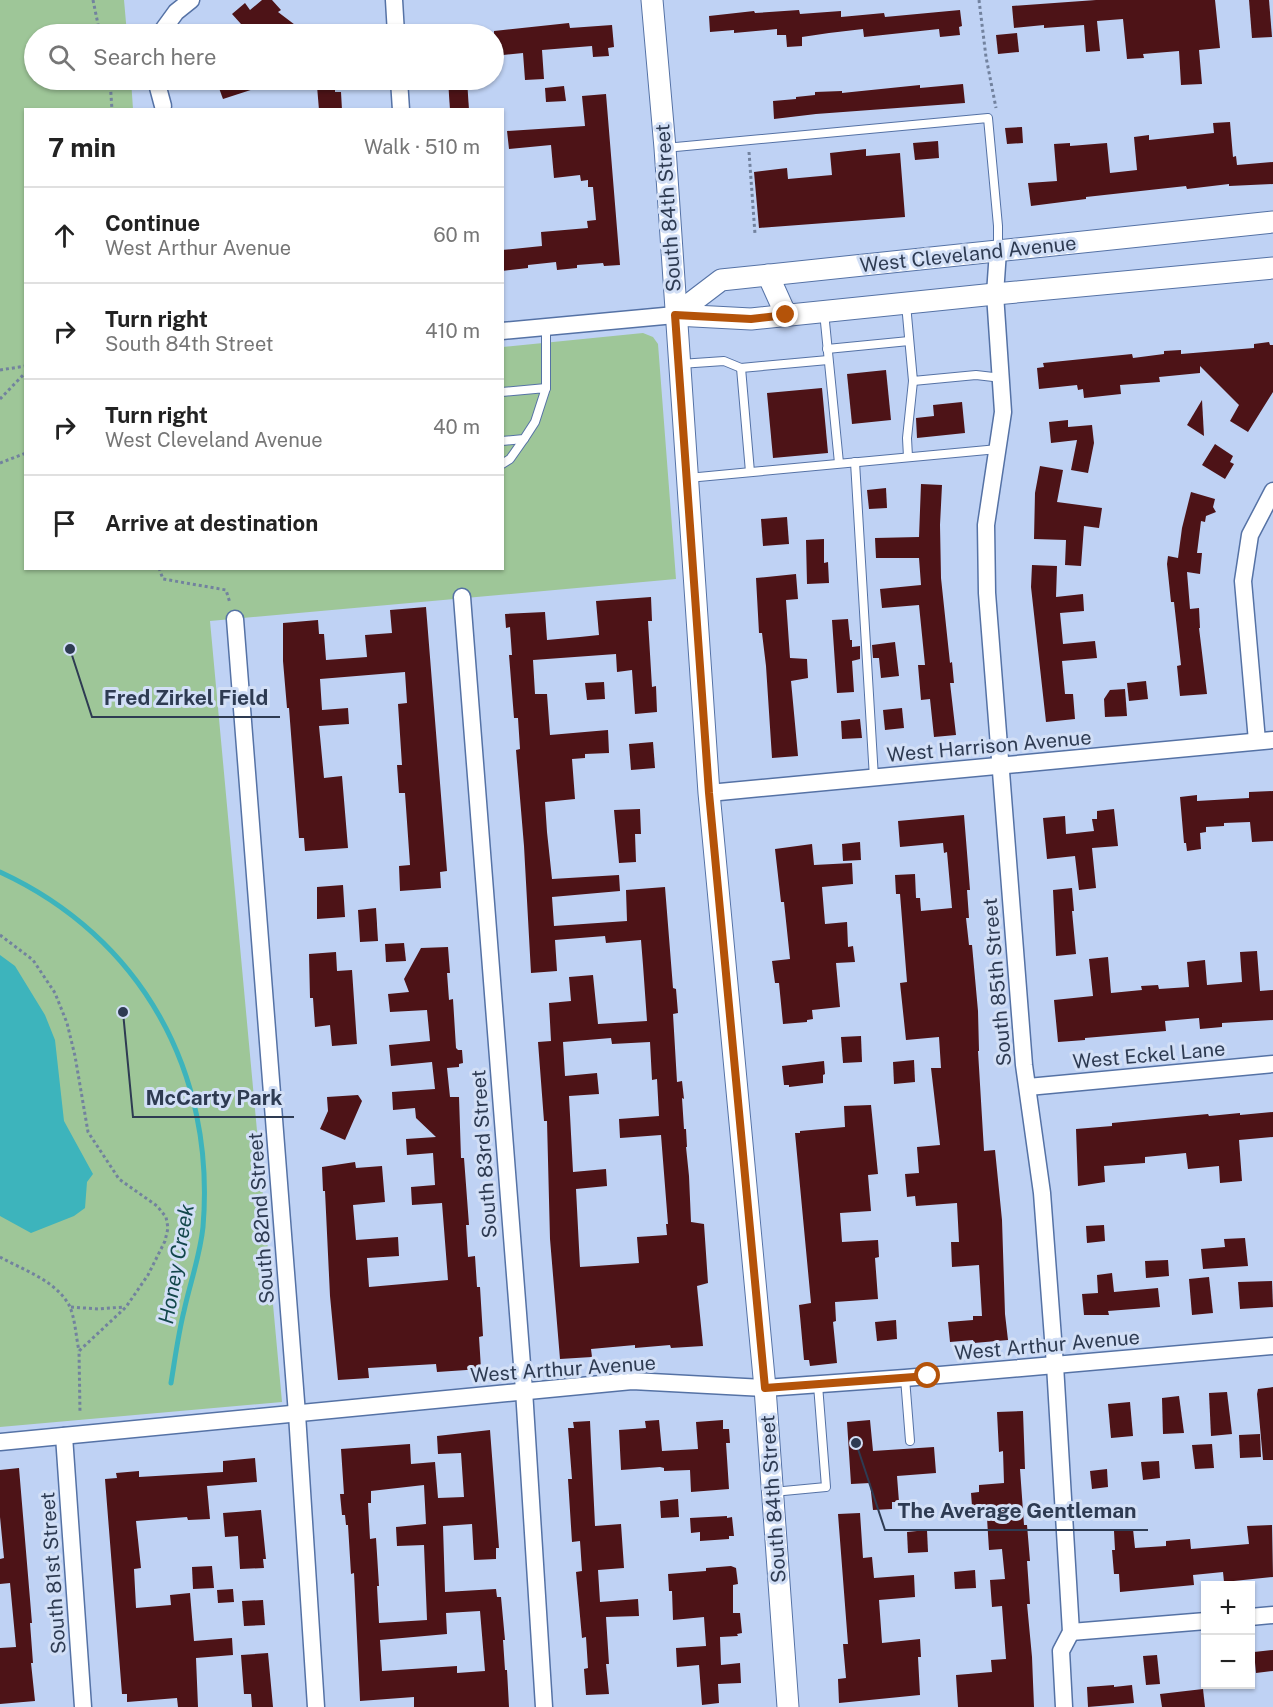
<!DOCTYPE html>
<html lang="en">
<head>
<meta charset="utf-8">
<style>
  :root { --surface:#fff; --page:#f6f6f6; --text:#222; --muted:#767676; --line:#e0e0e0 }
  body { margin:0; font-family:"Public Sans",sans-serif; background:var(--page); color:var(--text) }
  .controls { position:absolute; right:18px; bottom:18px; display:grid; overflow:hidden; border-radius:0px; box-shadow:0 2px 4px #0004 }
  .controls button { width:54px; height:54px; display:grid; place-items:center; padding:0; border:0; border-bottom:2px solid var(--line); background:var(--surface); color:var(--text); font:30px sans-serif }
  .stop { position:absolute; width:18px; height:18px; margin:-14px; border:4px solid #b45309; border-radius:50%; background:#fff }
  .stop.end { background:#b45309; border-color:#fff; box-shadow:0 2px 6px #0008 }
  .list { margin:0; padding:0; list-style:none }
  h2 { display:flex; justify-content:space-between; align-items:center; height:78px; margin:0; padding:0 24px; font-size:26px }
  h2 small { font-size:20px; font-weight:400; color:var(--muted) }
  .list li { display:grid; grid-template-columns:39px 1fr auto; gap:18px; align-items:center; box-sizing:border-box; height:96px; padding:0 24px; border-top:2px solid var(--line) }
  .list b { display:block; font-size:22px; white-space:nowrap }
  .list p { margin:0; font-size:20px; white-space:nowrap; color:var(--muted) }
  .list em { font-size:20px; font-style:normal; color:var(--muted) }
  .icon { flex:none; width:33px; height:33px; fill:none; stroke:currentColor; stroke-width:2; stroke-linecap:round; stroke-linejoin:round }
  .map { position:relative; flex:none; width:1273px; height:1707px; overflow:hidden }
  .search { position:absolute; background:var(--surface); box-shadow:0 2px 4px #0004; left:24px; top:24px; width:480px; height:66px; display:flex; align-items:center; gap:15px; box-sizing:border-box; padding:0 21px; border-radius:33px; color:var(--muted); font-size:22px }
  .panel { position:absolute; background:var(--surface); box-shadow:0 2px 4px #0004; left:24px; top:108px; width:480px; height:462px; border-radius:0px }
  .map>svg:first-child { display:block }
  .green { fill:#9ec698 }
  .water { fill:#3db4bc }
  .lines { fill:none; stroke-linecap:round; stroke-linejoin:round }
  .stream { stroke:#3db4bc; stroke-width:5 }
  .building { fill:#4d1317; fill-rule:evenodd }
  .service-casing { stroke:#5572a5; stroke-width:10 }
  .minor-casing { stroke:#5572a5; stroke-width:19 }
  .tertiary-casing { stroke:#5572a5; stroke-width:23 }
  .path { stroke:#72829e; stroke-width:3; stroke-dasharray:3 3; stroke-linecap:butt }
  .service { stroke:#fff; stroke-width:8 }
  .minor { stroke:#fff; stroke-width:16 }
  .tertiary { stroke:#fff; stroke-width:21 }
  .route { stroke:#b45309; stroke-width:8 }
  .labels { text-anchor:middle; dominant-baseline:central; stroke-width:6; stroke-linejoin:round; paint-order:stroke }
  .street-label { font-size:20px; fill:#2e3b52; stroke:#d2dff6 }
  .water-label { font-size:21px; font-style:italic; fill:#13474b; stroke:#d2dff6 }
  .leader { fill:none; stroke:#2e3b52; stroke-width:2 }
  .callout-dot { fill:#2e3b52; stroke:#d2dff6; stroke-width:2 }
  .callout-label { font-size:21px; text-anchor:middle; font-weight:bold; fill:#2e3b52; stroke:#d2dff6; stroke-width:6; stroke-linejoin:round; paint-order:stroke }
</style>
</head>
<body>
<div class="map">
<svg width="1273" height="1707" viewBox="0 0 1273 1707">
  <rect width="100%" height="100%" fill="#bfd2f4"/>
  <path class="green" d="M0,0h124l3,34h-93v46h97l2,29 -107,1v458h476l1,-221 140,-14 10,4 5,7 18,235 -466,42 72,781 -282,25z"/>
  <path class="water" d="M0,955l15,11 30,49 10,25 9,81 29,53 -6,8 -2,26 -11,8 -43,17 -31,-17z"/>
  <g class="lines">
    <path class="stream" d="M0,872c141,65 216,200 203,355 -3,29 -13,56 -19,84 -6,24 -9,48 -13,72"/>
  </g>
  <g class="building">
    <path d="M262,0h10l9,10 -3,2 29,22h-30l-13,-10 -14,10 -18,-20 13,-11 5,7z"/>
    <path d="M1096,0h119l5,48 -21,2 3,34 -21,1 -2,-34 -36,3 1,4 -17,1 -4,-40 -26,2 3,30 -14,1 -2,-27 -40,3v-3l-30,3 -2,-22z"/>
    <path d="M1249,0h20l3,37 -20,1z"/>
    <path d="M799,10l1,4 41,-3v6l43,-4 1,4 75,-7 2,16 -3,1 1,8 -20,2 -1,-8 -75,8 -1,-8 -34,4 -27,4v9l-15,1 -1,-12h-9v-6l-43,4v-3l-24,2 -1,-16 45,-5 1,2z"/>
    <path d="M569,23l1,5 42,-3 2,22 -6,1 1,8 -16,1 -1,-11 -50,4 2,29 -19,1 -2,-27 -29,3v-25z"/>
    <path d="M1017,33l2,19 -21,2 -2,-19z"/>
    <path d="M216,80h59v2l-52,17z"/>
    <path d="M448,80h19l2,30h-19z"/>
    <path d="M963,84l2,19 -149,11 -42,5 -1,-18 23,-2v-2l19,-2v-3l27,-1v2l78,-8v3z"/>
    <path d="M335,85v7h6l1,18h-23l-2,-24z"/>
    <path d="M564,86l2,15 -20,1 -1,-14z"/>
    <path d="M606,94l14,171 -16,1 -1,-3 -26,2v3l-20,2 -1,-8 -28,3v3l-26,3v-21l40,-4 -1,-14 47,-4 -1,-7 9,-1 -3,-33h-5v-7l-7,1 -1,-6 -26,3 -3,-33 -42,4 -2,-18 78,-5 -3,-30z"/>
    <path d="M1230,122l3,35 3,-1 1,9 36,-3v22l-44,2v-2l-42,5 -1,-3 -100,11v2l-55,7 -3,-23 29,-2 -3,-37 16,-1v3l37,-3 3,30 27,-3 -3,-33 15,-2v5l65,-7 -1,-10z"/>
    <path d="M1022,127l1,16 -16,1 -2,-16z"/>
    <path d="M938,141l1,17 -24,2 -2,-17z"/>
    <path d="M866,149v7l34,-3 5,64 -146,11 -5,-56 33,-4 1,11 44,-4 -2,-22z"/>
    <path d="M1269,342l1,3h3v47l-25,40 -18,-11 9,-16 -39,-39v7l-41,4 1,5 -40,3 1,9 -37,4 -1,-9 -5,1 -1,-5 -38,4 -2,-21 7,-1 -1,-4 89,-9 1,4 31,-4v-3l17,-1v4l73,-6v-4z"/>
    <path d="M886,370l5,50 -39,4 -5,-50z"/>
    <path d="M822,388l6,65 -55,5 -6,-65z"/>
    <path d="M1202,400l2,36 -17,-11z"/>
    <path d="M962,402l3,31 -48,5 -1,-20 18,-2 -1,-11z"/>
    <path d="M1068,420v7l24,-2 2,18 -6,30 -17,-3 6,-30 -26,3 -2,-21z"/>
    <path d="M1215,444l18,12 -3,6 4,2 -9,15 -23,-14z"/>
    <path d="M1040,466l23,4 -6,32 45,6 -3,20 -15,-2 -3,40 -16,-1 1,-25 -32,-1 1,-46z"/>
    <path d="M921,484l21,1 -2,40 1,53 9,85 2,-1 2,21h-4l6,52 -22,2 -4,-38 -9,1 -3,-35h7l-6,-60 -37,3 -2,-19 41,-4 -2,-27h-43l-1,-20 44,-1z"/>
    <path d="M886,488l1,20 -18,1 -2,-19z"/>
    <path d="M1191,492l24,7 -2,8 3,5 -10,4 -1,6 -4,-1 -4,32h5l-2,21 -13,-2 3,37 9,-1 1,20h-1l8,66 -27,2 -3,-30 4,-1 -7,-63h-3l-4,-38 1,-8 10,2 4,-30z"/>
    <path d="M787,517l2,27 -26,2 -2,-27z"/>
    <path d="M824,539v24l4,-1 1,21 -22,1 -1,-44z"/>
    <path d="M1032,565l25,1 -1,31 27,-3 1,17 -24,2 3,31 32,-3 2,17 -35,3 3,33h8l2,25 -29,3 -15,-135z"/>
    <path d="M796,574l2,25 -12,1 4,58 17,1 1,19 -17,3 7,75 -26,2 -6,-92 -4,-33h-3l-3,-55z"/>
    <path d="M651,597l1,24h-4l4,66 4,-1 1,26 -22,2 -3,-44 -15,2 -1,-18 -83,6 2,34h12l3,41 58,-5 1,23 -24,1v4l-13,1 3,40 -30,3 2,30 5,47 67,-4 1,16 -68,6 2,29 73,-5 -1,-31 39,-3 8,101 3,1 2,24 -5,1 4,68 5,-1 2,18 -2,-1 2,31h2l1,18h-1l3,29 2,46 13,2 4,59 -11,3 6,60 -32,2 -1,-3 -35,3v-3l-44,4 1,8 -32,2 -10,-120 -3,-118h-3l-6,-79 13,-1 -2,-38 22,-2 -2,-24 24,-2 5,49 49,-3 -4,-56 -2,-25 -35,3 -1,-7 -50,4 2,31 -26,2 -7,-127 -8,-96 4,-1 -2,-31h-4l-5,-63h3l-2,-28 -4,1 -1,-14 40,-2 2,28 33,-3 19,-2 -3,-34zM611,1038l1,6 38,-2 2,38 5,-1 2,37 -40,3 1,19 41,-3 7,89h-2l1,11 -30,2 2,26 -59,4 -4,-78 31,-3 -1,-17 -33,3 -4,-76 30,-2 -2,-21 -32,3 -2,-34z"/>
    <path d="M426,607l21,264 -7,1 1,16 -41,3 -1,-25 11,-1 -5,-72h-6l-2,-28h5l-4,-61 9,-1 -2,-31 -85,7 2,31 26,-2 1,16 -30,2 5,52 18,-2 6,72 -43,3 -1,-13h-5l-10,-130h-2l-4,-47v-38l35,-3 1,14h5l2,26 41,-3 -2,-22 27,-2 -2,-23z"/>
    <path d="M848,619l2,21h2v7l8,-1v13l-8,2 2,31 -17,1 -5,-73z"/>
    <path d="M895,642l4,34 -18,2 -2,-20h-6l-1,-13z"/>
    <path d="M1146,681l2,18 -19,2 -2,-18z"/>
    <path d="M604,682l1,17 -18,1 -2,-17z"/>
    <path d="M1125,689l2,27 -22,1 -1,-18 6,-9z"/>
    <path d="M902,708l2,20 -19,2 -2,-20z"/>
    <path d="M860,719l2,19 -20,1 -1,-18z"/>
    <path d="M653,742l2,26 -24,2 -2,-26z"/>
    <path d="M1273,791v50l-21,1 -2,-20 -26,1v3l-18,1v5l-6,1 1,16 -14,2 -1,-8h-2l-4,-46 17,-2v6l52,-3v-6z"/>
    <path d="M640,809l1,25h-6l1,28 -17,1 -5,-53z"/>
    <path d="M1114,809l4,37 -26,2 4,40 -17,2 -4,-34 -28,3 -4,-41 22,-2 1,18 28,-3 -2,-12h5v-8z"/>
    <path d="M964,815l6,75h-3l2,28h-3l3,27h3l6,66 1,40h-1l6,100 11,-1 7,70 3,94 3,26 -34,3 -1,-3 -23,2 -2,-20 25,-2v-4h9l-3,-51 -27,2 -1,-25h8l-2,-39 -41,3 -1,-10 -8,1 -2,-23 14,-1 -2,-26 23,-2 -9,-77h10l-2,-31 -33,3 -6,-57 7,-1 -7,-88h-4l-1,-19 20,-1 1,24h4l1,13 31,-3 -5,-56 -3,1 -1,-10 -43,4 -2,-26z"/>
    <path d="M860,842l1,18 -18,1 -1,-17z"/>
    <path d="M812,844l2,21 38,-2 1,21 -31,3 3,37 22,-2 1,25 5,-1 2,16 -19,1 4,44 -28,3 1,9 -6,1v2l-24,2 -4,-41h-4l-3,-22 18,-2 -6,-57h-3l-6,-53z"/>
    <path d="M343,885l2,32 -28,2v-32z"/>
    <path d="M1072,888l2,23h-2l4,43 -20,2 -3,-66z"/>
    <path d="M376,908l2,33 -18,1 -2,-32z"/>
    <path d="M404,943l2,18 -20,1 -1,-18z"/>
    <path d="M448,947l2,26h-3l2,27 4,-1 3,49 2,2h4l1,13 -4,1v3l-12,1 3,29h9l2,61h3l5,67h-3l2,32 7,-1 2,31h3l3,49 -4,1 2,32 -44,3 -1,-8 -68,4 1,10 -31,2 -8,-84 -5,-105h-2l-1,-24 33,-5 1,6 26,-2 3,36 -32,3 3,35 42,-3 1,19 -32,2 2,29 79,-7 -6,-77 -30,2 -1,-18 24,-2 -2,-32 -26,2 -1,-16 30,-2 -20,-19 -1,-10 -22,2 -1,-18 43,-3 -3,-27 -41,4 -2,-21 41,-4 -3,-31 -37,2 -2,-18 21,-2 -5,-13 17,-31z"/>
    <path d="M1257,951l3,40 13,-1v30l-51,3v4l-22,2 -1,-11 -34,3 1,10 -81,7v2l-27,2 -4,-42 39,-4 -4,-37 19,-2 3,36 31,-3 -1,-4 17,-1 1,4 30,-2 -2,-25 18,-2 2,25 35,-3 -2,-30z"/>
    <path d="M336,952l1,19 15,-1 5,74 -25,2 -2,-21 -15,2 -2,-29h-3l-1,-44z"/>
    <path d="M861,1036l1,26 -19,1 -2,-26z"/>
    <path d="M914,1060l1,22 -21,2 -1,-22z"/>
    <path d="M824,1061l1,13 -2,1v8l-34,4v-2h-5l-2,-19z"/>
    <path d="M358,1095l4,6 -17,39 -25,-11 8,-18 -1,-14z"/>
    <path d="M871,1105l7,69 -10,1 3,36 -31,2 2,29 36,-2 1,17 -4,1 3,41 -43,3 1,19 -3,1 4,41 -27,3 -1,-6h-5l-5,-55 12,-2 -16,-170h5v-2l45,-4 -1,-21z"/>
    <path d="M1273,1112v25l-34,3 3,41 -22,2 -1,-17 -31,3 -2,-16 -41,4v6l-41,3 1,16 -27,4 -2,-57 36,-3v-3l96,-9 1,2 31,-3v2z"/>
    <path d="M1104,1225l1,16 -18,2 -1,-17z"/>
    <path d="M1245,1238l3,28 -45,3 -2,-20 24,-2 -1,-8z"/>
    <path d="M1168,1260l1,16 -23,2 -1,-17z"/>
    <path d="M1112,1273l2,19 44,-4 2,19 -52,4 1,4h-25l-2,-21 16,-1 -1,-18z"/>
    <path d="M1209,1277l4,36 -21,2 -3,-36z"/>
    <path d="M1272,1281l1,26 -33,2 -2,-27z"/>
    <path d="M896,1320l1,19 -20,2 -2,-19z"/>
    <path d="M1273,1387v73h-10l-6,-66 1,-5z"/>
    <path d="M1227,1392l5,42 -21,2 -2,-43z"/>
    <path d="M1179,1396l5,37 -21,1 -1,-36z"/>
    <path d="M1130,1402l3,34 -22,2 -3,-34z"/>
    <path d="M1023,1411l2,58h-5l4,56h3l3,36h-3l3,43h-3l5,53 2,50h-76l-2,-32 36,-3 -1,-12 15,-1 -4,-53 -10,1 -2,-27 15,-1 -3,-30 -13,1 -2,-32 -14,1 -2,-26 8,-1v-7l25,-2 -1,-32 -4,1 -2,-40z"/>
    <path d="M659,1420l3,31 36,-2 -2,-27 27,-2v9h6l1,14h-4l3,46 -38,3 -1,-22 -26,1v-3l-4,-1 -39,3 -2,-40 27,-2 -1,-7z"/>
    <path d="M870,1420l3,31 61,-4 2,26 -39,3 2,26h-7v7l-19,1 -3,-27 -19,1 -4,-62z"/>
    <path d="M590,1421l5,105 26,-2 3,44 -26,2 2,32 38,-3 1,17 -33,1 3,47h-3l3,30 -23,1 -2,-26 4,-1 -2,-31 -4,1 -6,-66 6,-1 -2,-30 -8,1 -4,-63h4l-4,-51h6l-1,-6z"/>
    <path d="M490,1430l9,118h-3v11l-22,1 -2,-36 -29,2 2,66 51,-3 1,8h4l4,43h-2l2,30h2l2,37h-95v-10l-54,4 -6,-128 -3,1 -3,-49h-2l-1,-10h-3l-2,-21h4l-3,-45 69,-5 1,20 24,-2 3,36 26,-1 -3,-44 -23,1 -1,-18zM424,1485l2,39 -30,3 1,19 27,-1 3,75 -48,3 -2,-37h2l-3,-48 -6,1 -2,-36h3v-12zM480,1611l5,60 -28,2v-7l-75,5 -2,-31 67,-6 -1,-21z"/>
    <path d="M1260,1434l1,23 -21,1 -1,-23z"/>
    <path d="M1212,1444l2,24 -19,1 -3,-24z"/>
    <path d="M255,1458l2,24 -50,4 3,33 -22,1 -1,-3 -51,4 5,47 -7,1 2,39 35,-3 -1,-10 20,-2 4,48 38,-3 1,17 -37,3 2,49h-20l-1,-9 -50,4v-8h-5l-17,-215 12,-1 -1,-5 23,-2v6l84,-5v-11z"/>
    <path d="M1159,1461l1,17 -17,2 -2,-18z"/>
    <path d="M19,1468l13,155h-2l3,40h-2l4,38 -35,3v-56l16,-1 -6,-64 -10,1v-25l4,-1 -4,-41v-47z"/>
    <path d="M1107,1469l1,18 -16,2 -2,-18z"/>
    <path d="M678,1499l1,18 -18,1 -1,-17z"/>
    <path d="M261,1510l5,49h-3l1,9 -24,1 -2,-33 -13,1 -2,-24z"/>
    <path d="M860,1513l3,45 9,-1 2,21 40,-3 1,22 -36,3 3,43 38,-4 1,18h-3l2,38 -81,8 -1,-24 8,-1 -3,-34h5l-10,-130z"/>
    <path d="M727,1516v2l5,-1 2,19h-5v3l-29,2v-9l-9,1 -1,-15z"/>
    <path d="M1272,1525l1,52 -49,5 -1,-10 -30,3 1,10 -74,7 -1,-18h-5l-2,-24h3l-1,-19 19,-2 2,19 31,-2v-5l24,-2 1,10 58,-5 -2,-18z"/>
    <path d="M927,1530l1,22 -20,1 -1,-21z"/>
    <path d="M212,1566l2,22 -21,1 -1,-22z"/>
    <path d="M731,1566l5,2 2,16 -5,1v28h7l2,20 -5,1 1,2 -18,1 1,28 19,-2 1,20 -23,1 1,19 -17,2 -3,-40 -22,2 -1,-19 30,-2 -2,-29 -31,3 -1,-29h-3l-1,-17 38,-3v-3z"/>
    <path d="M975,1570l1,18 -21,1 -1,-17z"/>
    <path d="M233,1589l1,13 -16,1 -1,-13z"/>
    <path d="M263,1600l2,25 -21,1 -2,-25z"/>
    <path d="M1273,1650v21l-17,2 -2,-21z"/>
    <path d="M268,1653l5,54h-21l-1,-13h-7l-3,-39z"/>
    <path d="M1157,1655l3,29 -14,1 -3,-29z"/>
    <path d="M1114,1685v2l18,-2 2,18 -46,4 -1,-20z"/>
    <path d="M1203,1689l2,18h-43l-2,-13z"/>
  </g>
  <g class="lines">
    <g class="service-casing">
      <g id="service">
        <path d="M665,148l323,-30 10,108v24"/>
        <path d="M906,304l7,77 63,-6 26,3"/>
        <path d="M824,312l15,151"/>
        <path d="M546,327v61"/>
        <path d="M827,349l82,-8"/>
        <path d="M680,364l44,-3 17,7 87,-8"/>
        <path d="M741,368l9,104"/>
        <path d="M502,392l44,-4 -11,34 -11,17 -22,2"/>
        <path d="M908,457l-1,-19 6,-57"/>
        <path d="M855,462l19,316"/>
        <path d="M502,464l8,-5 14,-20"/>
        <path d="M688,478l310,-29"/>
        <path d="M905,1378l5,63"/>
        <path d="M773,1492l53,-5 -8,-102"/>
      </g>
    </g>
    <g class="minor-casing">
      <g id="minor">
        <path d="M394,0l2,34"/>
        <path d="M160,34l16,-22 15,-12"/>
        <path d="M156,80l7,26"/>
        <path d="M399,80l2,30"/>
        <path d="M998,251l-3,43 8,118 -17,113 1,68 37,472 18,128 13,172 16,267 -10,19 3,56"/>
        <path d="M502,331l173,-16"/>
        <path d="M462,597l62,793 20,317"/>
        <path d="M235,619l62,795 19,293"/>
        <path d="M1257,741l-14,-160 7,-46 23,-44"/>
        <path d="M709,793l564,-53"/>
        <path d="M1028,1087l245,-23"/>
        <path d="M64,1436l19,271"/>
        <path d="M0,1442l632,-61 133,7 140,-10 368,-32"/>
        <path d="M1250,1617l23,-2"/>
        <path d="M1071,1632l135,-11"/>
      </g>
    </g>
    <g class="tertiary-casing">
      <g id="tertiary">
        <path d="M652,0l13,148 44,645 56,595 23,319"/>
        <path d="M768,275l18,40"/>
        <path d="M675,315l46,-35 552,-58"/>
        <path d="M675,315l76,4 244,-25 278,-26"/>
      </g>
    </g>
    <g class="path">
      <path d="M93,0l7,34"/>
      <path d="M979,0l7,57 10,51"/>
      <path d="M110,80l2,30"/>
      <path d="M749,152l6,82"/>
      <path d="M0,370l26,-4"/>
      <path d="M0,399l26,-27"/>
      <path d="M0,463l26,-10"/>
      <path d="M159,568l4,11 63,11 4,13"/>
      <path d="M0,935l33,25 22,33 12,30 8,33 13,76 31,47 38,27 9,11 2,11 -3,13 -17,34 -22,32 -47,44 1,62"/>
      <path d="M0,1257c23,13 55,23 69,48 6,12 7,32 10,46"/>
      <path d="M71,1307l27,2 26,-2"/>
    </g>
    <use href="#service" class="service"/>
    <use href="#minor" class="minor"/>
    <use href="#tertiary" class="tertiary"/>
  </g>
  <g class="lines">
    <path class="route" d="M786,315l-35,4 -76,-4 34,478 56,595 163,-12"/>
  </g>
  <g class="labels">
    <g class="street-label">
      <text transform="translate(668 208) rotate(-94)">South 84th Street</text>
      <text transform="translate(968 254) rotate(-6)">West Cleveland Avenue</text>
      <text transform="translate(989 746) rotate(-5)">West Harrison Avenue</text>
      <text transform="translate(997 982) rotate(-95)">South 85th Street</text>
      <text transform="translate(1149 1055) rotate(-5)">West Eckel Lane</text>
      <text transform="translate(484 1154) rotate(-94)">South 83rd Street</text>
      <text transform="translate(261 1218) rotate(-94)">South 82nd Street</text>
      <text transform="translate(1047 1345) rotate(-5)">West Arthur Avenue</text>
      <text transform="translate(563 1369) rotate(-4)">West Arthur Avenue</text>
      <text transform="translate(773 1499) rotate(-94)">South 84th Street</text>
      <text transform="translate(53 1573) rotate(-94)">South 81st Street</text>
    </g>
    <g class="water-label">
      <text transform="translate(176 1264) rotate(-80)">Honey Creek</text>
    </g>
  </g>
  <path class="leader" d="M70 649L92 717H280M123 1012L133 1117H294M856 1443L885 1530H1148"/>
  <g class="callout-dot">
    <circle cx="70" cy="649" r="6"/>
    <circle cx="123" cy="1012" r="6"/>
    <circle cx="856" cy="1443" r="6"/>
  </g>
  <g class="callout-label">
    <text x="186" y="705">Fred Zirkel Field</text>
    <text x="214" y="1105">McCarty Park</text>
    <text x="1017" y="1518">The Average Gentleman</text>
  </g>
</svg>
<div class="controls">
<button>+</button>
<button>−</button>
</div>
<div class="stop" style="left:928px;top:1376px"></div>
<div class="stop end" style="left:786px;top:315px"></div>
<div class="search"><svg class="icon" aria-label="search" viewBox="0 0 24 24"><circle cx="10" cy="10" r="6"/><path d="M15 15l6 6"/></svg>Search here</div>
<section class="panel">
<h2>7 min<small>Walk · 510 m</small></h2>
<ul class="list">
<li><svg class="icon" aria-label="ahead" viewBox="0 0 24 24"><path d="M12 20V5M6 11l6-6 6 6"/></svg><div><b>Continue</b><p>West Arthur Avenue</p></div><em>60 m</em></li>
<li><svg class="icon" aria-label="right" viewBox="0 0 24 24"><path d="M7 20v-9h11M14 6l5 5-5 5"/></svg><div><b>Turn right</b><p>South 84th Street</p></div><em>410 m</em></li>
<li><svg class="icon" aria-label="right" viewBox="0 0 24 24"><path d="M7 20v-9h11M14 6l5 5-5 5"/></svg><div><b>Turn right</b><p>West Cleveland Avenue</p></div><em>40 m</em></li>
<li><svg class="icon" aria-label="arrive" viewBox="0 0 24 24"><path d="M6 21V4h12l-3 4 3 4H6"/></svg><div><b>Arrive at destination</b></div></li>
</ul>
</section>
</div>
</body>
</html>
